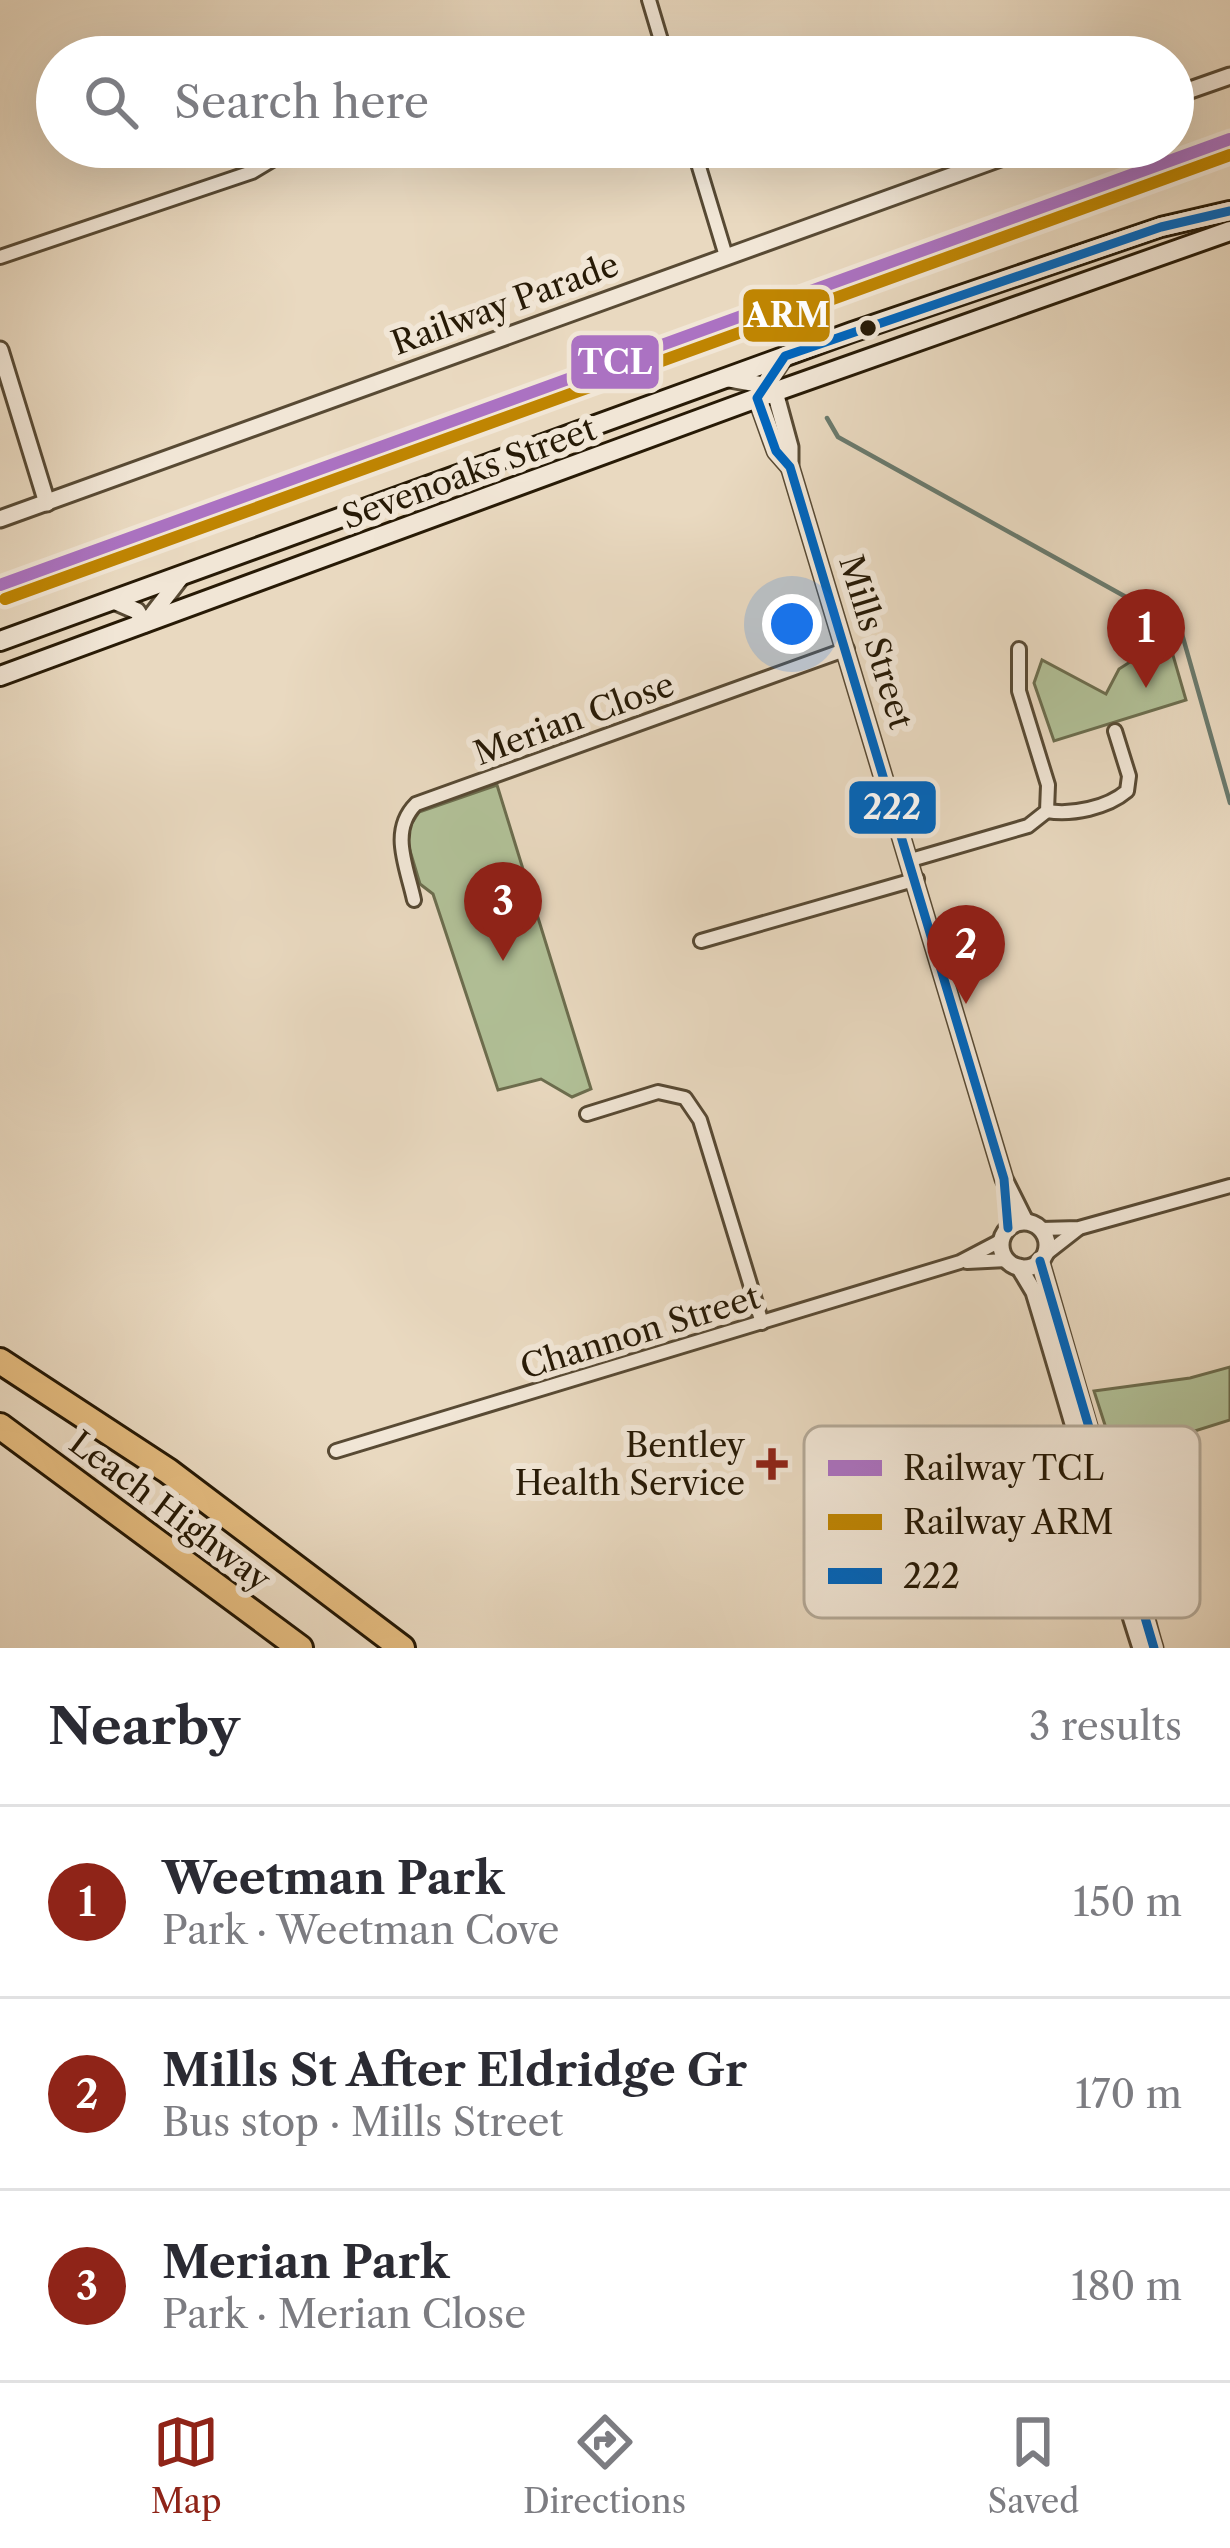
<!DOCTYPE html>
<html lang="en">
<head>
<meta charset="utf-8">
<style>
  :root { --surface:#fff; --page:#f2f2f3; --text:#2b2b33; --muted:#7c7c81; --line:#e1e1e2; --accent:#8f2418 }
  body { margin:0; font-family:"Libre Caslon Text",serif; background:var(--page); color:var(--text) }
  .you { position:absolute; left:792px; top:624px; width:42px; height:42px; margin:-30px; border:9px solid #fff; border-radius:50%; background:#1a73e8; box-shadow:0 0 0 18px #1a73e833 }
  .badge { display:grid; place-items:center; width:78px; height:78px; border-radius:50%; background:var(--accent); color:#fff; font-size:39px; font-weight:700 }
  .pin { position:absolute; translate:-50% -99px; filter:drop-shadow(0 3px 6px #0008) }
  .pin::after { content:''; position:absolute; top:63px; width:42px; height:36px; background:inherit; clip-path:polygon(0 0,100% 0,50% 100%) }
  .list { margin:0; padding:0; list-style:none }
  h2 { display:flex; justify-content:space-between; align-items:center; height:156px; margin:0; padding:0 48px; font-size:51px }
  h2 small { font-size:39px; font-weight:400; color:var(--muted) }
  .list li { display:grid; grid-template-columns:78px 1fr auto; gap:36px; align-items:center; box-sizing:border-box; height:192px; padding:0 48px; border-top:3px solid var(--line) }
  .list b { display:block; font-size:45px; white-space:nowrap }
  .list p { margin:0; font-size:39px; white-space:nowrap; color:var(--muted) }
  .list em { font-size:39px; font-style:normal; color:var(--muted) }
  .icon { flex:none; width:66px; height:66px; fill:none; stroke:currentColor; stroke-width:2; stroke-linecap:round; stroke-linejoin:round }
  .map { position:relative; flex:none; width:1230px; height:1648px; overflow:hidden }
  .search { position:absolute; background:var(--surface); box-shadow:0 12px 48px #0002; left:36px; right:36px; top:36px; height:132px; display:flex; align-items:center; gap:30px; box-sizing:border-box; padding:0 42px; border-radius:66px; color:var(--muted); font-size:45px }
  .sheet { height:732px; background:var(--surface) }
  nav { display:flex; justify-content:space-around; align-items:center; box-sizing:border-box; height:168px; border-top:3px solid var(--line); background:var(--surface); font-size:33px; color:var(--muted) }
  nav a { display:grid; justify-items:center; gap:6px }
  nav .on { color:var(--accent) }
  .map>svg:first-child { display:block }
  .park { fill:#b1c097; stroke:#6c6d4e; stroke-width:3 }
  .lines { fill:none; stroke-linecap:round; stroke-linejoin:round }
  .stream { stroke:#6a7a6d; stroke-width:4.5 }
  .minor-casing { stroke:#584a34; stroke-width:18 }
  .tertiary-casing { stroke:#584a34; stroke-width:21 }
  .secondary-casing { stroke:#271a06; stroke-width:24 }
  .motorway-casing { stroke:#271a06; stroke-width:30 }
  .minor { stroke:#f1e6d6; stroke-width:12 }
  .tertiary { stroke:#f1e6d6; stroke-width:15 }
  .secondary { stroke:#f1e6d6; stroke-width:18 }
  .motorway { stroke:#e4bc80; stroke-width:24 }
  .bus-1-casing { stroke:#f1e6d6; stroke-width:18 }
  .bus-1 { stroke:#0065bd; stroke-width:9 }
  .rail-1-casing { stroke:#f1e6d6; stroke-width:21 }
  .rail-2-casing { stroke:#f1e6d6; stroke-width:21 }
  .rail-1 { stroke:#ab72c2; stroke-width:12 }
  .rail-2 { stroke:#bf8502; stroke-width:12 }
  .bus-dot { fill:#271a06; stroke:#f1e6d6; stroke-width:4.5 }
  .poi-dot { fill:#8f2418; stroke:#f1e6d6; stroke-width:4.5 }
  .labels { text-anchor:middle; dominant-baseline:central; stroke-width:12; stroke-linejoin:round; paint-order:stroke }
  .street-label { font-size:33px; fill:#271a06; stroke:#f1e6d6 }
  .poi-label { font-size:33px; fill:#271a06; stroke:#f1e6d6; text-anchor:end }
  .key { fill:#f1e6d6; stroke:#b4a998; stroke-width:3 }
  .key-label { font-size:33px; fill:#271a06 }
  .line-badge { stroke:#f1e6d6; stroke-width:4.5 }
  .badge-label { font-size:33px; text-anchor:middle; font-weight:bold; fill:#fff }
</style>
</head>
<body>
<div class="map">
<svg width="1230" height="1648" viewBox="0 0 1230 1648">
  <rect width="100%" height="100%" fill="#e9d9c0"/>
  <filter id="stains"><feTurbulence type="fractalNoise" baseFrequency=".00167" numOctaves="4"/><feColorMatrix values="0 0 0 0 .2 0 0 0 0 .09 0 0 0 0 .02 0 0 0 .5 -.17"/></filter>
  <radialGradient id="worn" r=".72"><stop offset=".6" stop-color="#630" stop-opacity="0"/><stop offset="1" stop-color="#630" stop-opacity=".3"/></radialGradient>
  <g class="park">
    <path d="M1153,630l15,8 18,62 -132,41 -20,-58 8,-23 64,34 13,-25 25,-16z"/>
    <path d="M497,785l94,304 -19,8 -31,-18 -43,11 -65,-196 -13,-10 -15,-50 14,-22z"/>
    <path d="M1230,1367v53l-115,36 -21,-65 96,-13z"/>
  </g>
  <g class="lines">
    <g class="stream">
      <path d="M773,329l14,20"/>
      <path d="M827,418l11,19 342,190 50,176"/>
    </g>
    <g class="minor-casing">
      <g id="minor">
        <path d="M649,0l17,57"/>
        <path d="M693,147l33,109"/>
        <path d="M0,257l252,-85 40,-24"/>
        <path d="M1047,811c25,4 60,-3 80,-20l2,-15 -14,-45"/>
        <path d="M911,860l117,-34 19,-15 1,-26 -29,-94v-42"/>
        <path d="M414,900c-7,-33 -25,-69 2,-96l431,-155"/>
        <path d="M701,941l216,-62"/>
        <path d="M587,1114l71,-22 27,6 15,22 62,203"/>
        <path d="M1041,1229l38,-1 151,-42"/>
        <path d="M1046,1254l32,-25"/>
        <path d="M967,1262l40,-2"/>
        <path d="M336,1451l624,-189 42,-22"/>
      </g>
    </g>
    <g class="tertiary-casing">
      <g id="tertiary">
        <path d="M1173,96l57,-20"/>
        <path d="M0,350l47,153"/>
        <path d="M785,356l-28,42 19,53 14,16"/>
        <path d="M724,378l39,7 12,7 15,55v20l214,712 21,42"/>
        <path d="M0,519l1031,-372"/>
        <path d="M114,601l23,10 8,13 37,-48"/>
        <circle cx="1024" cy="1245" r="23"/>
        <path d="M1040,1261l75,258c19,35 26,89 39,129"/>
        <path d="M1019,1267l15,25c36,119 69,238 107,356"/>
      </g>
    </g>
    <g class="secondary-casing">
      <g id="secondary">
        <path d="M0,641l852,-309 309,-105 69,-16"/>
        <path d="M0,676l757,-278 473,-167"/>
      </g>
    </g>
    <g class="motorway-casing">
      <g id="motorway">
        <path d="M0,1361l168,110 234,177"/>
        <path d="M0,1426l300,222"/>
      </g>
    </g>
    <use href="#minor" class="minor"/>
    <use href="#tertiary" class="tertiary"/>
    <use href="#secondary" class="secondary"/>
    <use href="#motorway" class="motorway"/>
    <g class="bus-1-casing">
      <g id="bus-1">
        <path d="M1008,1228l-4,-49 -214,-712 -14,-16 -19,-53 28,-42 376,-129 69,-16"/>
        <path d="M1040,1261l114,387"/>
      </g>
    </g>
    <use href="#bus-1" class="bus-1"/>
    <g class="rail-1-casing">
      <path id="rail-1" d="M0,585l1230,-446"/>
    </g>
    <g class="rail-2-casing">
      <path id="rail-2" d="M5,599l1225,-444"/>
    </g>
    <use href="#rail-1" class="rail-1"/>
    <use href="#rail-2" class="rail-2"/>
  </g>
  <circle class="bus-dot" cx="868" cy="328" r="10"/>
  <path class="poi-dot" d="M766 1446h12v12h12v12h-12v12h-12v-12h-12v-12h12z"/>
  <g class="labels">
    <g class="street-label">
      <text transform="translate(505 304) rotate(-20)">Railway Parade</text>
      <text transform="translate(469 473) rotate(-20)">Sevenoaks Street</text>
      <text transform="translate(876 642) rotate(73)">Mills Street</text>
      <text transform="translate(574 719) rotate(-20)">Merian Close</text>
      <text transform="translate(640 1332) rotate(-17)">Channon Street</text>
      <text transform="translate(170 1511) rotate(37)">Leach Highway</text>
    </g>
    <g class="poi-label">
      <text x="745" y="1445">Bentley<tspan x="745" dy="38">Health Service</tspan></text>
    </g>
  </g>
  <rect x="804" y="1426" width="396" height="192" rx="18" class="key"/>
  <rect x="828" y="1460" width="54" height="16" fill="#ab72c2"/>
  <rect x="828" y="1514" width="54" height="16" fill="#bf8502"/>
  <rect x="828" y="1568" width="54" height="16" fill="#0065bd"/>
  <g class="key-label">
    <text x="903" y="1480">Railway TCL</text>
    <text x="903" y="1534">Railway ARM</text>
    <text x="903" y="1588">222</text>
  </g>
  <g class="line-badge">
    <rect x="741" y="287" width="91" height="57" rx="12" fill="#bf8502"/>
    <rect x="569" y="333" width="92" height="58" rx="12" fill="#ab72c2"/>
    <rect x="847" y="779" width="91" height="57" rx="12" fill="#0065bd"/>
  </g>
  <g class="badge-label">
    <text x="787" y="327">ARM</text>
    <text x="615" y="374">TCL</text>
    <text x="892" y="819">222</text>
  </g>
  <rect width="100%" height="100%" filter="url(#stains)"/>
  <rect width="100%" height="100%" fill="url(#worn)"/>
</svg>
<div class="you"></div>
<div class="pin badge" style="left:1146px;top:688px">1</div>
<div class="pin badge" style="left:966px;top:1004px">2</div>
<div class="pin badge" style="left:503px;top:961px">3</div>
<div class="search"><svg class="icon" aria-label="search" viewBox="0 0 24 24"><circle cx="10" cy="10" r="6"/><path d="M15 15l6 6"/></svg>Search here</div>
</div>
<section class="sheet">
<h2>Nearby<small>3 results</small></h2>
<ul class="list">
<li><span class="badge">1</span><div><b>Weetman Park</b><p>Park · Weetman Cove</p></div><em>150 m</em></li>
<li><span class="badge">2</span><div><b>Mills St After Eldridge Gr</b><p>Bus stop · Mills Street</p></div><em>170 m</em></li>
<li><span class="badge">3</span><div><b>Merian Park</b><p>Park · Merian Close</p></div><em>180 m</em></li>
</ul>
</section>
<nav>
<a class="on"><svg class="icon" aria-label="map" viewBox="0 0 24 24"><path d="M3 6l6-2 6 2 6-2v14l-6 2-6-2-6 2zM9 4v14M15 6v14"/></svg>Map</a>
<a><svg class="icon" aria-label="directions" viewBox="0 0 24 24"><path d="M12 3l9 9-9 9-9-9zM9 14v-3h6M13 9l2 2-2 2"/></svg>Directions</a>
<a><svg class="icon" aria-label="saved" viewBox="0 0 24 24"><path d="M7 4h10v16l-5-4-5 4z"/></svg>Saved</a>
</nav>
</body>
</html>
